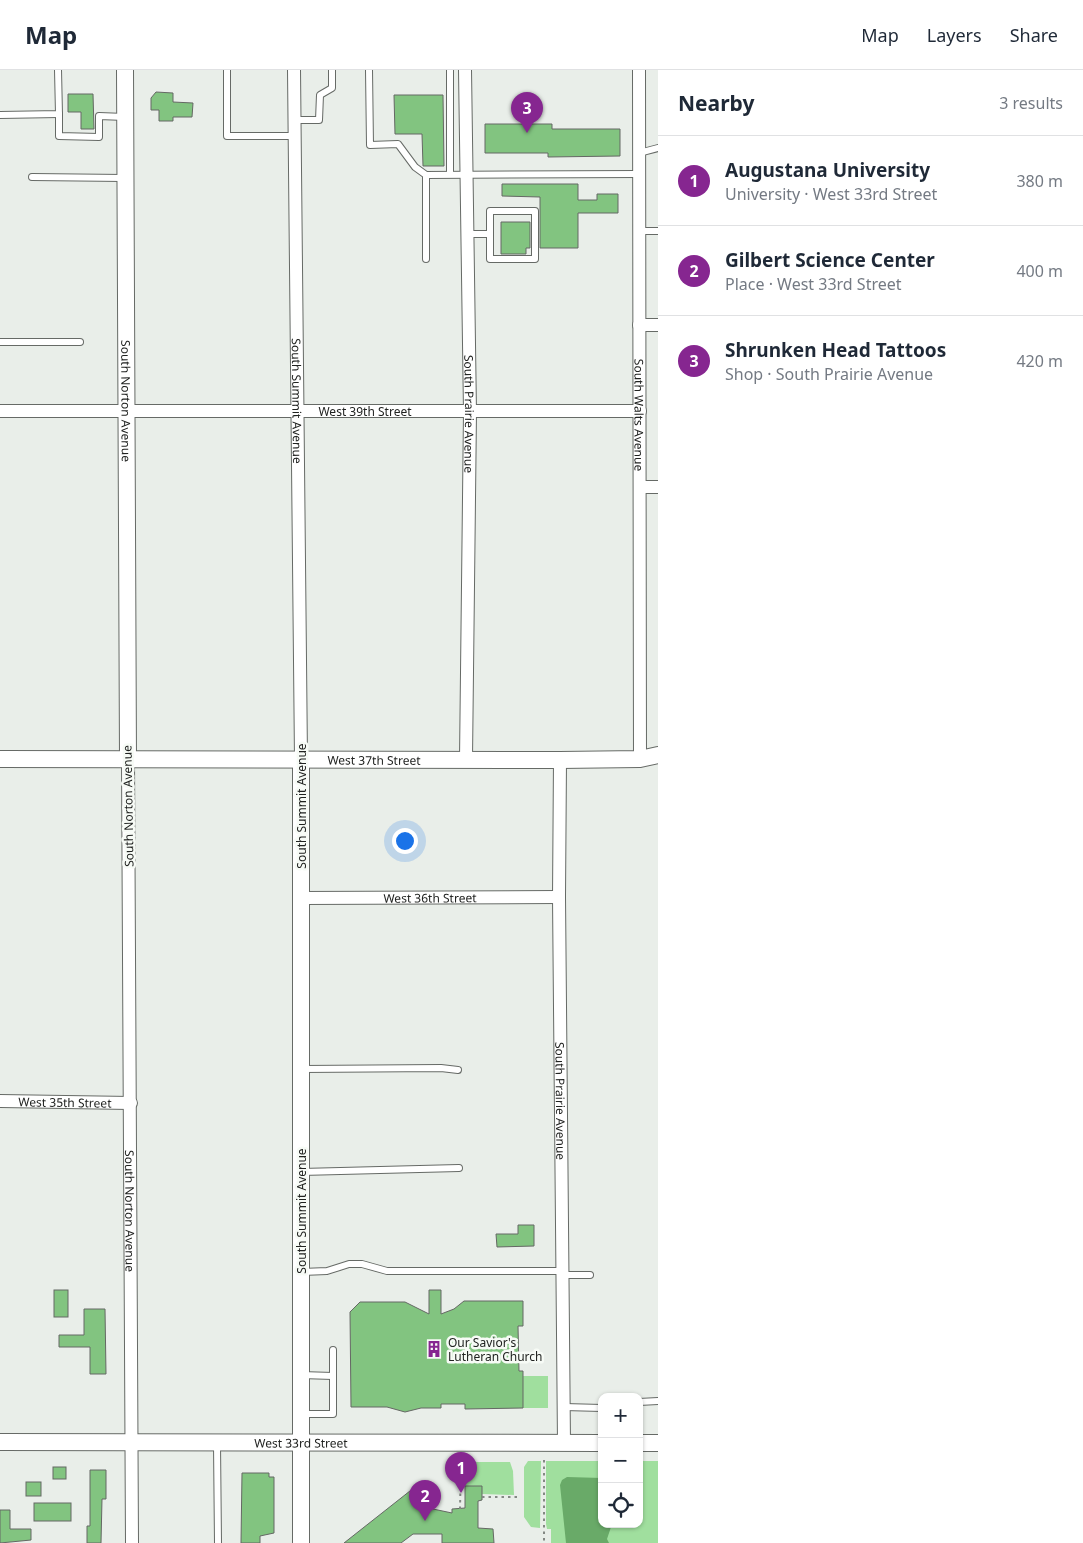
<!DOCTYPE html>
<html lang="en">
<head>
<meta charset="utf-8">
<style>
  :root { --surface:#fff; --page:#f6f6f7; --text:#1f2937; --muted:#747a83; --line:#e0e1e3; --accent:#862690 }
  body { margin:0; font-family:"Noto Sans",sans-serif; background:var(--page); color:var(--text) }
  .controls { position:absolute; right:15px; bottom:15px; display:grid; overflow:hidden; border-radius:10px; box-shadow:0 1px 4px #0004 }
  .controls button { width:45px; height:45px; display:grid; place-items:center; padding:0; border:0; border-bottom:1px solid var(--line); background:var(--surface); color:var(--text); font:25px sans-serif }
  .you { position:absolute; left:404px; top:770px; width:18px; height:18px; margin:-12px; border:4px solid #fff; border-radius:50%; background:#1a73e8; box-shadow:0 0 0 8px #1a73e833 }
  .badge { display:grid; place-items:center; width:32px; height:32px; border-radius:50%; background:var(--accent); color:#fff; font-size:16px; font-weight:700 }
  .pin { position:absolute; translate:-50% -41px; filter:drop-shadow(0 1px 2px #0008) }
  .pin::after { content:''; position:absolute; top:26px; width:18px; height:15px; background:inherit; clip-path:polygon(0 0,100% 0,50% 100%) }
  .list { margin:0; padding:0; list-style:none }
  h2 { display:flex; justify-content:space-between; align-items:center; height:65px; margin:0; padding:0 20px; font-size:21px }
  h2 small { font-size:16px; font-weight:400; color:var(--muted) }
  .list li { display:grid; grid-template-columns:32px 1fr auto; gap:15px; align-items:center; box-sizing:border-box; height:90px; padding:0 20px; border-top:1px solid var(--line) }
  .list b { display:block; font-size:19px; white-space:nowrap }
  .list p { margin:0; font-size:16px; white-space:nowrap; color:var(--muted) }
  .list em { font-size:16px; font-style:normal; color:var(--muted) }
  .icon { flex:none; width:28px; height:28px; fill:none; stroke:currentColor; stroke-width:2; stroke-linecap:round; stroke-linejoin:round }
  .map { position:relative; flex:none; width:658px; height:1473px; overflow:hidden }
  header { display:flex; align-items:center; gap:30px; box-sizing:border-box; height:70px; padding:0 25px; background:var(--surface); border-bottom:1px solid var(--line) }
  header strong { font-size:24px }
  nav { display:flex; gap:28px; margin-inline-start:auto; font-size:18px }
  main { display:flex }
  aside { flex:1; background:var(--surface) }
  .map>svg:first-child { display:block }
  .green { fill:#a0df9e }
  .water { fill:#69aa68 }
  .building { fill:#82c480; stroke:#656864 }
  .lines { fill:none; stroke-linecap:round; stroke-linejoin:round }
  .service-casing { stroke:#666a66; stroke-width:8 }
  .minor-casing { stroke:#666a66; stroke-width:14 }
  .tertiary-casing { stroke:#666a66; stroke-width:18 }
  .path { stroke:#848884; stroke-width:2; stroke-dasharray:2.5 4; stroke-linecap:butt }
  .service { stroke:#fff; stroke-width:6 }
  .minor { stroke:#fff; stroke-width:12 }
  .tertiary { stroke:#fff; stroke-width:16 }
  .labels { text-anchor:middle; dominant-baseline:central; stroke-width:5; stroke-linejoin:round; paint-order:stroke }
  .street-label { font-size:12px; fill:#202220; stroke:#f7fbf6 }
  .poi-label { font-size:12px; fill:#202220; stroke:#f7fbf6; text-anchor:start }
</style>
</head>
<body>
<header>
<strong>Map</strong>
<nav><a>Map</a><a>Layers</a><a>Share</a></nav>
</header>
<main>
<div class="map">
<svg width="658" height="1473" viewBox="0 0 658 1473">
  <rect width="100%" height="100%" fill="#e9eee9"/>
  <g class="green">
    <rect x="523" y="1306" width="25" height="32"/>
    <path d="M528,1391h13l-1,67 -9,-1 -7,-10v-50z"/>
    <path d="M546,1391h56v63h37v-63h19v82h-107v-14h-4l-1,-5z"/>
    <path d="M465,1392h45l3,9 1,24 -32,-1 -17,-8z"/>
  </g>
  <path class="water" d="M567,1407l35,1v46h10l-5,15 2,4h-43l-6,-58 2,-5z"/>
  <g class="building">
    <path d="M156,22l17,1v9l20,1 -1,14h-19v4h-14v-11h-8v-12z"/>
    <path d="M68,24h25l1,35h-13v-17h-13z"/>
    <path d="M394,25h49l1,71h-21l-1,-32h-27z"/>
    <path d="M485,54h67v5h68v27l-72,1v-4h-63z"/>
    <path d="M502,114h76v16h19v-6h21v19h-40v35h-38v-51l-38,-1z"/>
    <path d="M501,152h29v26h-4v6h-25z"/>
    <path d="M518,1155h16v21l-37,1 -1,-13h22z"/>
    <rect x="54" y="1220" width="14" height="27"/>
    <path d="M429,1220h12v24l13,-5 10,-8h59v25h-5l1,45h4v37l-58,1v-5h-24v4h-20l-16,4 -18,-5h-36l-1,-95 10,-10h45l24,12z"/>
    <path d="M84,1239h21l1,65h-16v-27h-31v-12h25z"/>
    <rect x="53" y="1397" width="13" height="12"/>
    <path d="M90,1400h16v29h-4l-1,44h-14v-17h3z"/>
    <path d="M242,1403h27v4h5v56l-14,3v7h-19z"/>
    <rect x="26" y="1412" width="15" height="14"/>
    <path d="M465,1416h17v14l-4,1v27l15,1 1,14h-52v-9h-29l-12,9h-57l71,-56 18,22 19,4v-4l13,-1z"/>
    <rect x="34" y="1433" width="37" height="18"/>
    <path d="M0,1440h10v19h21v11l-31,3z"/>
  </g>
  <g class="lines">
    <g class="service-casing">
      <g id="service">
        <path d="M227,0v66h67"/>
        <path d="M369,0l1,75 28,-1 17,23 11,8 213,-1"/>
        <path d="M450,0v104"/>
        <path d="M59,44v22l40,1v-21l26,1"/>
        <path d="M0,45l59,-1 -1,-44"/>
        <path d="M294,50h25l1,-25 12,-7v-18"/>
        <path d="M639,83l19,-5"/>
        <path d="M32,107l92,1"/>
        <rect x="490" y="141" width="45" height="48"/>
        <path d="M639,161h19"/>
        <path d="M467,164h23"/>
        <path d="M426,189v-84"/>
        <path d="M0,272h80"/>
        <path d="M302,999l139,-1 17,2"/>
        <path d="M301,1102l158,-4"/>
        <path d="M302,1202l25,-1 22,-7h13l25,7h176"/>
        <path d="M564,1205h26"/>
        <path d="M301,1305l32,1"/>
        <path d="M639,1332l19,-1"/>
        <path d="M564,1337l38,1"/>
        <path d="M302,1344h31v-64"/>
        <path d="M217,1374l1,99"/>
      </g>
    </g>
    <g class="minor-casing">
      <g id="minor">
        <path id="s1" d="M294,0l7,689"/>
        <path id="s2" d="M465,0l5,342 -4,347"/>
        <path id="s3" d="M639,0l1,689"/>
        <path d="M639,255h19"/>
        <path id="s4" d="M0,341h640"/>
        <path d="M640,417h18"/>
        <path id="s5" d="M128,689l4,784"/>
        <path id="s6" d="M560,690l-1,137 5,546"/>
        <path id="s7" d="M301,828l258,-1"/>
        <path id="s8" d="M0,1031l131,2"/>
      </g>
    </g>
    <g class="tertiary-casing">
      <g id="tertiary">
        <path id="s9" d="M125,0l3,689"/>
        <path id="s10" d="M0,689l560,1 80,-1 18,-4"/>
        <path d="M301,689v784"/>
        <path id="s11" d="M0,1372l602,1"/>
        <path d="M639,1373h19"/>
      </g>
    </g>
    <g class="path">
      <path d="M544,1390v83"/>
      <path d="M482,1427h37"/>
      <path d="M460,1439l1,-49"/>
    </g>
    <use href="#service" class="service"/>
    <use href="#minor" class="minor"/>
    <use href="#tertiary" class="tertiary"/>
  </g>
  <defs>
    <g id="building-bare" transform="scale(1.35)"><path d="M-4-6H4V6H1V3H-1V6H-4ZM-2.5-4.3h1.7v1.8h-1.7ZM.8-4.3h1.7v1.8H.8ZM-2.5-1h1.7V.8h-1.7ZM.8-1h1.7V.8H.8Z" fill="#862690" stroke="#f7fbf6" stroke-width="2.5" paint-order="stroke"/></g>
  </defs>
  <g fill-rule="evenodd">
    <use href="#building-bare" x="434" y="1279"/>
  </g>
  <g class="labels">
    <g class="street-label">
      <text stroke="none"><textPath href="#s9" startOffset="331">South Norton Avenue</textPath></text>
      <text stroke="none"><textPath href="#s1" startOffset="331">South Summit Avenue</textPath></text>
      <text stroke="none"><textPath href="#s4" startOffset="365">West 39th Street</textPath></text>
      <text stroke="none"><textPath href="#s2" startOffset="344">South Prairie Avenue</textPath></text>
      <text stroke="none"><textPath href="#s3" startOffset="345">South Walts Avenue</textPath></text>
      <text stroke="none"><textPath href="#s10" startOffset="374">West 37th Street</textPath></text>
      <text transform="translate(128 736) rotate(-91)">South Norton Avenue</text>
      <text transform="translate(301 736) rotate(-90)">South Summit Avenue</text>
      <text stroke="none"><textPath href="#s7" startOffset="129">West 36th Street</textPath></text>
      <text stroke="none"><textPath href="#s6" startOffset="341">South Prairie Avenue</textPath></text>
      <text stroke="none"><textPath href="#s8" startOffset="65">West 35th Street</textPath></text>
      <text stroke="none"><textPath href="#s5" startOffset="452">South Norton Avenue</textPath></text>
      <text transform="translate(301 1141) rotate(-90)">South Summit Avenue</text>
      <text stroke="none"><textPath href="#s11" startOffset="301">West 33rd Street</textPath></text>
    </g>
    <g class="poi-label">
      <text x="448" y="1272">Our Savior's<tspan x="448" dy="14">Lutheran Church</tspan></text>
    </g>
  </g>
</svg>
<div class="controls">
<button>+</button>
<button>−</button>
<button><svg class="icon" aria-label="locate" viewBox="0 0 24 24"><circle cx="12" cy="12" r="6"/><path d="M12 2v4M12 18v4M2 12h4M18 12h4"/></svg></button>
</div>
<div class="you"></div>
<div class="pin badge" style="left:461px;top:1423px">1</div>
<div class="pin badge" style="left:425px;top:1451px">2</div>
<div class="pin badge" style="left:527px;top:63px">3</div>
</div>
<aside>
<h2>Nearby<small>3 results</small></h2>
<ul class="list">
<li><span class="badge">1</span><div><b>Augustana University</b><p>University · West 33rd Street</p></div><em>380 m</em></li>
<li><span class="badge">2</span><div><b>Gilbert Science Center</b><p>Place · West 33rd Street</p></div><em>400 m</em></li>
<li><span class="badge">3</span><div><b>Shrunken Head Tattoos</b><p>Shop · South Prairie Avenue</p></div><em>420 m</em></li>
</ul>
</aside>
</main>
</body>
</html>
